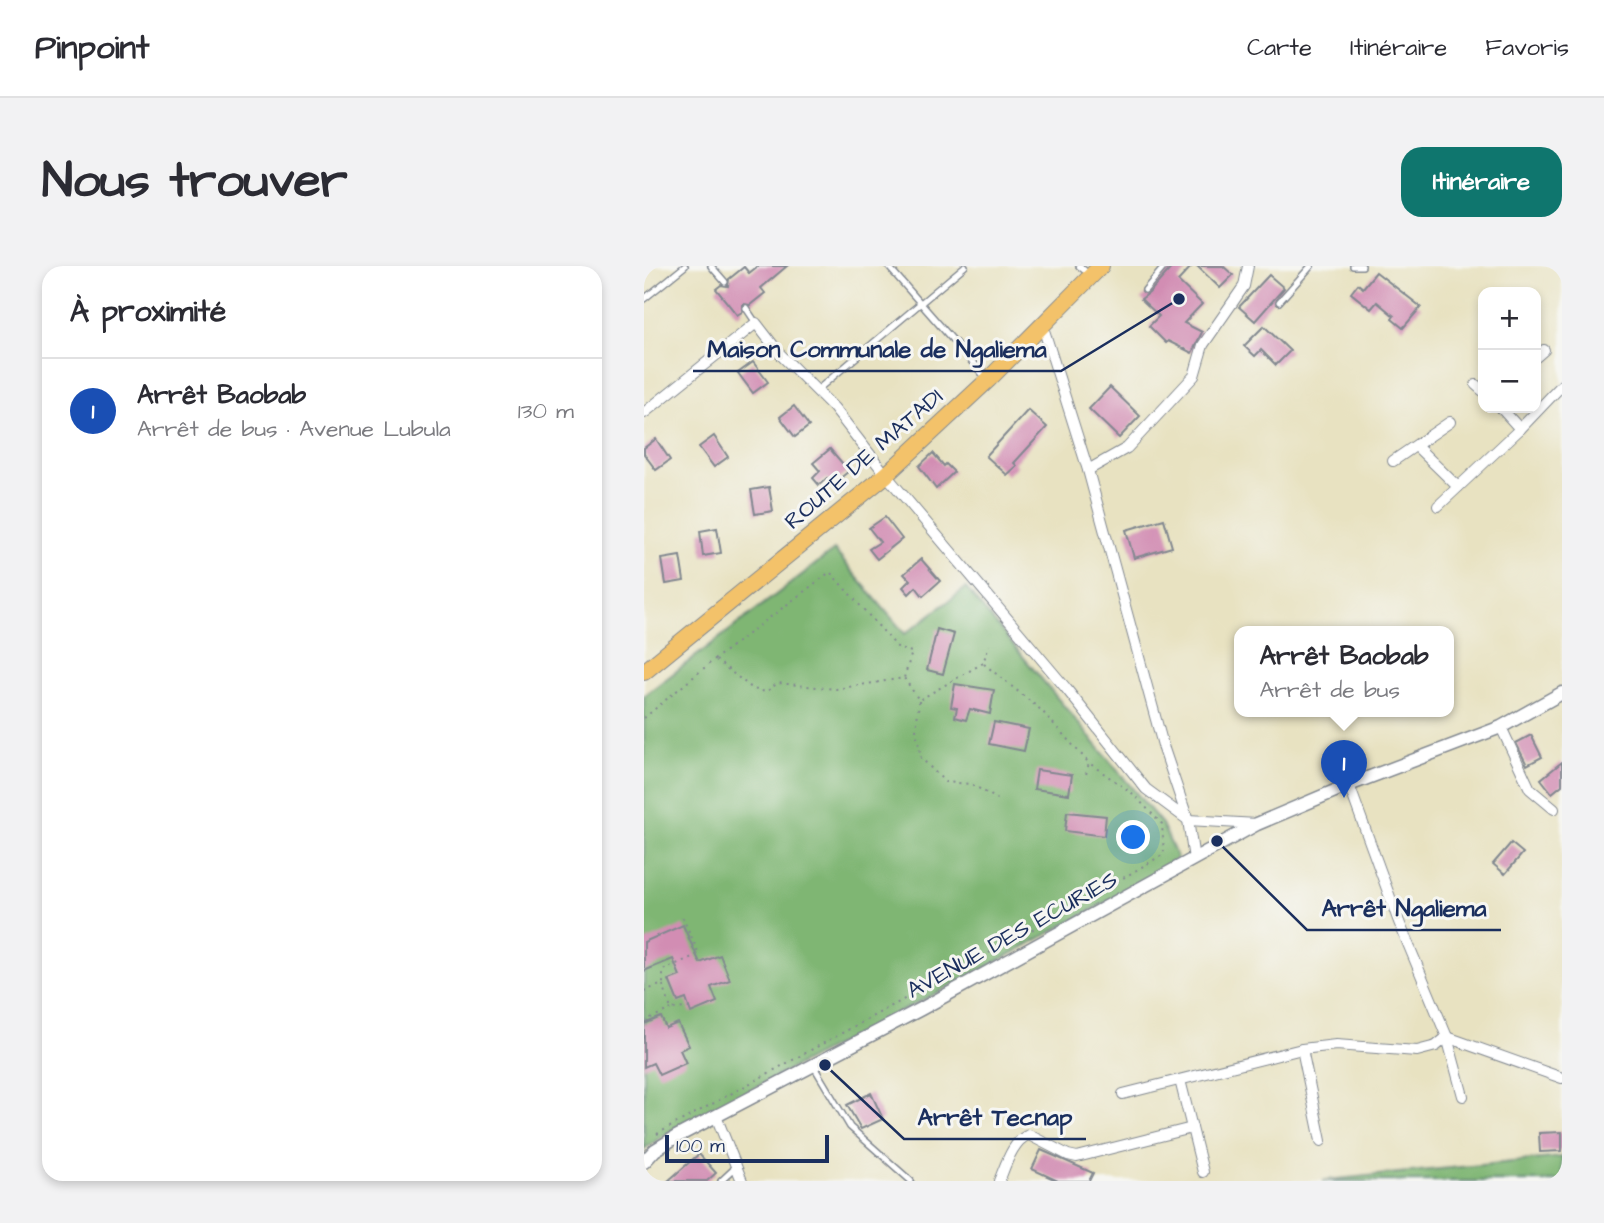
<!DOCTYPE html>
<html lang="fr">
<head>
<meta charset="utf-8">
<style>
  :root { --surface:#fff; --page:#f2f2f3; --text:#2b2b33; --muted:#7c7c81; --line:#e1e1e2; --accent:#0f766e }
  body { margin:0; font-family:"Architects Daughter",sans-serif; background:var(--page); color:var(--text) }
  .controls { position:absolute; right:21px; top:21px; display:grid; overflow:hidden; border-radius:14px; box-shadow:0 4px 10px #0003 }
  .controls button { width:63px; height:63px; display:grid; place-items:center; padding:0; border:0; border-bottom:2px solid var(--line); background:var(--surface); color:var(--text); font:35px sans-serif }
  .scale { position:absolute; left:21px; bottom:18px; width:164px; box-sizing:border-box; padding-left:7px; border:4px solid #1b2f5e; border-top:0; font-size:19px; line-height:24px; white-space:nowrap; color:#1b2f5e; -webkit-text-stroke:5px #f6f6f2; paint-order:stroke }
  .you { position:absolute; left:490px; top:572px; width:24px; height:24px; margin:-18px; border:5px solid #fff; border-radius:50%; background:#1a73e8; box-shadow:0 0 0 10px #1a73e833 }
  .badge { display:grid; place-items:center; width:46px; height:46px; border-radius:50%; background:var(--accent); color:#fff; font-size:23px; font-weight:700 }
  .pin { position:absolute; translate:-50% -58px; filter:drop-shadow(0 2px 4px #0008) }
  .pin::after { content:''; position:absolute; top:37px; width:24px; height:21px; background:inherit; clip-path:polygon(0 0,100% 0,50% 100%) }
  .popup { position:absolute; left:590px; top:360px; width:220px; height:91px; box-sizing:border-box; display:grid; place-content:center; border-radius:14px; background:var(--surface); filter:drop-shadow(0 2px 5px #0005); font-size:23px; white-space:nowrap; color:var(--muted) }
  .popup b { font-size:26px; color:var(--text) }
  .popup::after { content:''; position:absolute; left:50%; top:100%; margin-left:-14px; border:14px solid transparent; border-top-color:var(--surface) }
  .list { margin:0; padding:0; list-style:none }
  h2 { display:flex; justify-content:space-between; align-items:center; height:91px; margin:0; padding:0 28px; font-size:30px }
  h2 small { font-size:23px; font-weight:400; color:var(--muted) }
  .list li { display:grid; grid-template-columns:46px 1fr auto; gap:21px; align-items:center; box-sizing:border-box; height:105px; padding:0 28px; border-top:2px solid var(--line) }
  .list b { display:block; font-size:26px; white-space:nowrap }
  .list p { margin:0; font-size:23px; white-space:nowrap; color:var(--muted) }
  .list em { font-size:23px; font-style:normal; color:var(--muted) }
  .map { position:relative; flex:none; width:918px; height:915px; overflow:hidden; border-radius:21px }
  header { display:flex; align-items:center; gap:42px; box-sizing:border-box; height:98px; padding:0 35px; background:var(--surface); border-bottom:2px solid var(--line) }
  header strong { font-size:33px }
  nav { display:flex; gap:38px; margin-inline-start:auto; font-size:24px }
  .intro { display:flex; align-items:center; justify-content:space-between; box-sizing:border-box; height:168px; padding:0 42px }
  h1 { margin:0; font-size:49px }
  .button { padding:18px 32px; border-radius:21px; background:var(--accent); color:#fff; font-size:24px; font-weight:700 }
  main { display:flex; gap:42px; padding:0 42px }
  aside { flex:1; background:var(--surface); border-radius:21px; box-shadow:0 4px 10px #0003 }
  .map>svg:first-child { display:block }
  .forest { fill:#7fb673; stroke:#4d7268; stroke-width:2 }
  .building { fill:#d28db3 }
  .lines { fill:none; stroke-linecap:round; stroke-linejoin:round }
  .service-casing { stroke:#828890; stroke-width:8 }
  .minor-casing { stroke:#828890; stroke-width:12 }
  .tertiary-casing { stroke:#828890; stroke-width:15 }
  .primary-casing { stroke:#828890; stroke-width:18 }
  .path { stroke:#828890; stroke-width:2; stroke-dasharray:2 5; stroke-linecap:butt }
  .service { stroke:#fff; stroke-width:5 }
  .minor { stroke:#fff; stroke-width:10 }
  .tertiary { stroke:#fff; stroke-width:12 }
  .primary { stroke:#f3c26a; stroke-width:16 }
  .labels { text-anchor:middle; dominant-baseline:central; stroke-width:6; stroke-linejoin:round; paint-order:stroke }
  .street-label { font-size:23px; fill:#1b2f5e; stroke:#f6f6f2 }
  .leader { fill:none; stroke:#1b2f5e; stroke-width:2.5 }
  .callout-dot { fill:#1b2f5e; stroke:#f6f6f2; stroke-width:2.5 }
  .callout-label { font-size:24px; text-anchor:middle; font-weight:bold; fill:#1b2f5e; stroke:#f6f6f2; stroke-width:6; stroke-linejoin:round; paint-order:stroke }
</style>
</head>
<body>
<header>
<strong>Pinpoint</strong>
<nav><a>Carte</a><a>Itinéraire</a><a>Favoris</a></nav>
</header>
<div class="intro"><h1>Nous trouver</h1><a class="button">Itinéraire</a></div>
<main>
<aside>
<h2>À proximité<small></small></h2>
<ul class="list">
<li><span class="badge" style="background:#1a4fb4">1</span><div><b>Arrêt Baobab</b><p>Arrêt de bus · Avenue Lubula</p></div><em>130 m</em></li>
</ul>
</aside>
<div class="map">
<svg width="918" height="915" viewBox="0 0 918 915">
  <rect width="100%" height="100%" fill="#f6f6f2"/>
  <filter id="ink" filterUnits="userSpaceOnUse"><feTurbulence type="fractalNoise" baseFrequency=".0143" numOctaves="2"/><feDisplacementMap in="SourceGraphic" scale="14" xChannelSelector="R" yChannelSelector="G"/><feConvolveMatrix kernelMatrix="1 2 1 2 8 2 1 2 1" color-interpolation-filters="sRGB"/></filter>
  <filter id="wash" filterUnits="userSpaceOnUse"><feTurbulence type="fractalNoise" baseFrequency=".00686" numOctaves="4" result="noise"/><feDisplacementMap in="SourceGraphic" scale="28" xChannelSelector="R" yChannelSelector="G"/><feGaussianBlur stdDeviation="1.57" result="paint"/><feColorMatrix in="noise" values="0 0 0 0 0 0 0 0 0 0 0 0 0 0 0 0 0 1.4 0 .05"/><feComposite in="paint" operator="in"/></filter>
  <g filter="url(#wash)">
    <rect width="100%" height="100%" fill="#e8e2c1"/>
    <g class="forest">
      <path d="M190,284l71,84 61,-46 196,236 15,34 -30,22 -147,80 -331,172 -25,17v-453z"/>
      <path d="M918,891v24h-239l4,-1z"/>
    </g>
    <g id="blocks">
      <g class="building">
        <path d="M114,0h29l-26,22 4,5 -15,12 -7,-1 -1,8 -5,3 -21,-26 5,-4 7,1 1,-7 15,-12 5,6z"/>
        <path d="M529,0h19l-14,15 24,23 -18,19 18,9 -10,21 -24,-12 -2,2 -17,-17 10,-10 -18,-17 8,-6z"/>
        <path d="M553,0h26l10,9 -13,13z"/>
        <path d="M732,6l45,35 -18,21 -11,-9 2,-3 -17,-14 -6,7 -20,-16 7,-9 5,4z"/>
        <path d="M625,9l15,13 -29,33 -16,-14z"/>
        <path d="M620,60l26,25 -14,14 -15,-15 -6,6 -11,-10z"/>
        <path d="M109,96l15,20 -15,11 -15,-20z"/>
        <path d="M466,121l30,29 -21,22 -30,-29z"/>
        <path d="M150,140l15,20 -14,11 -15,-20z"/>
        <path d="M384,144l19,17 -33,36 3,3 -10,9 -21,-19z"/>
        <path d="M70,170l14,21 -14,10 -15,-20z"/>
        <path d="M12,173l14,21 -14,10 -12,-16v-6z"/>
        <path d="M186,183l19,22 -17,14 -5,-7 -8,7 -6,-7 7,-7 -7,-8z"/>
        <path d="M289,187l11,13 2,-2 8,8 -18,17 -17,-23z"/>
        <path d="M125,221l4,24 -18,3 -4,-24z"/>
        <path d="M241,251l17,22 -25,20 -8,-10 11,-7 -11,-14z"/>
        <path d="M520,253l8,28 -38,11 -8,-28z"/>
        <path d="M73,262l4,25 -18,3 -3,-25z"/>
        <path d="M36,290l4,25 -18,3 -4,-25z"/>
        <path d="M277,293l19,22 -17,15 -7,-9 -7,7 -6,-7 7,-7 -6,-6z"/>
        <path d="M293,363l17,5 -11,40 -16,-4z"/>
        <path d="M311,418l39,6 -4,24 -20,-5 -4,11 -11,-3 2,-9 -6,-1z"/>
        <path d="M350,456l35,7 -5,22 -35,-7z"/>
        <path d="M887,469l11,22 -15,8 -11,-22z"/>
        <path d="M918,496v23l-10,8 -11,-14z"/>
        <path d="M393,504l35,5 -3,19 -35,-5z"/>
        <path d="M423,546l39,4 -2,20 -39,-5z"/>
        <path d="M867,577l12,10 -18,21 -12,-10z"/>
        <path d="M39,659l17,38 20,-8 10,25 -19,7 6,15 -26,11 -5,-14 -8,3 -9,-22 11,-4 -7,-17 -29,12v-29z"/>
        <path d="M17,751l5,11 12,-5 11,23 -9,4 6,13 -27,12 -6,-12 -9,4v-43z"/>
        <path d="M227,827l12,26 -22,10 -14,-24z"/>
        <path d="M918,866v19l-22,1 -1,-19z"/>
        <path d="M397,884l52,23 -4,8h-31l-26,-12z"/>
        <path d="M55,888l17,19 -9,8h-39z"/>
      </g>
    </g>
  </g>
  <g filter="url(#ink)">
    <use href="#blocks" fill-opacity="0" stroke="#828890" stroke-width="2"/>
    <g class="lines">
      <g class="service-casing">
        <g id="service">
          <path d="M67,0l14,16"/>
          <path d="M244,0l98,112"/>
          <path d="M435,0l10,8"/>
          <path d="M709,0h9"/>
          <path d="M501,24l20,-24"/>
          <path d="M0,33l41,-33"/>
          <path d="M635,36l32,-36"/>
          <path d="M102,42l10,15"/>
          <path d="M172,125l149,-125"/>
          <path d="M169,799l37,62 61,54"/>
          <path d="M77,915l14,-13"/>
        </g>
      </g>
      <g class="minor-casing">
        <g id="minor">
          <path d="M399,61l45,143 76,279 24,71 6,39"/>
          <path d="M892,91l8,-7"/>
          <path d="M832,119l7,6"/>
          <path d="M857,142l19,21"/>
          <path d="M0,147l112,-90 24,31 54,54 52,67 179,212 81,102 42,31 69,4"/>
          <path d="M772,180l42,41"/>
          <path d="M749,195l57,-39"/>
          <path d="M444,204l39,-22 67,-72 9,-31 41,-59 4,-20"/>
          <path d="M794,240l82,-77 42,-44"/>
          <path d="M857,461l29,62 24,20"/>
          <path d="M705,519l50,137 48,115 16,59"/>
          <path d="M658,783l19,92"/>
          <path d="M536,814l23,92"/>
          <path d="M479,828l179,-45 34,-4 81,6 19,-5 11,-9 115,41"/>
          <path d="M72,850l26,65"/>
          <path d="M355,915c6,-14 14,-42 30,-46l39,20 9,2 115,-29"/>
        </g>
      </g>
      <g class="tertiary-casing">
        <path id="tertiary" d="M0,896l11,-12 21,-13 245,-128 336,-185 92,-39 152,-58 61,-34"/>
      </g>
      <g class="primary-casing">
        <path id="primary" d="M0,406l242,-197 102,-95 113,-114"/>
      </g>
      <g class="path">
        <path d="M72,394l37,29 13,3 12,-9 58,6 68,-11 15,22 64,-37 6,-18"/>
        <path d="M340,398l57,46 48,53 -4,15"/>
        <path d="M275,435l-3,30 5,27 24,24 26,2 26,15"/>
        <path d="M0,452l71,-59 115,-87 69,77 13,3 -8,26"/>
        <path d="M19,719l8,24 18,-1"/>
        <path d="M0,725l19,-7v-14l36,-16 -17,-38"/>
        <path d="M0,755l27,-12"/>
        <path d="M13,868l418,-228 89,-52 -2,-30 -30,-31 -43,-30"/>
      </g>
      <use href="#service" class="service"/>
      <use href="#minor" class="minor"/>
      <use href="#tertiary" class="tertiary"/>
      <use href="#primary" class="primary"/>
    </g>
  </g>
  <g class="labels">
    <g class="street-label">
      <text transform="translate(220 193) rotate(-41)">ROUTE DE MATADI</text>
      <text transform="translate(368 669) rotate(-29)">AVENUE DES ECURIES</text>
    </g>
  </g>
  <path class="leader" d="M535 33L417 105H49M573 575L663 664H857M181 799L260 873H442"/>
  <g class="callout-dot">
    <circle cx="535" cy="33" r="7"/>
    <circle cx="573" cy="575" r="7"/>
    <circle cx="181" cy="799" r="7"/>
  </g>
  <g class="callout-label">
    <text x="233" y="91">Maison Communale de Ngaliema</text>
    <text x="760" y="650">Arrêt Ngaliema</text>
    <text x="351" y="859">Arrêt Tecnap</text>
  </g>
</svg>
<div class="controls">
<button>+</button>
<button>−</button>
</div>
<div class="scale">100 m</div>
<div class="you"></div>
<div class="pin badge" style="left:700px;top:532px;background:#1a4fb4">1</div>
<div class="popup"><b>Arrêt Baobab</b>Arrêt de bus</div>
</div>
</main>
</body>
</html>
